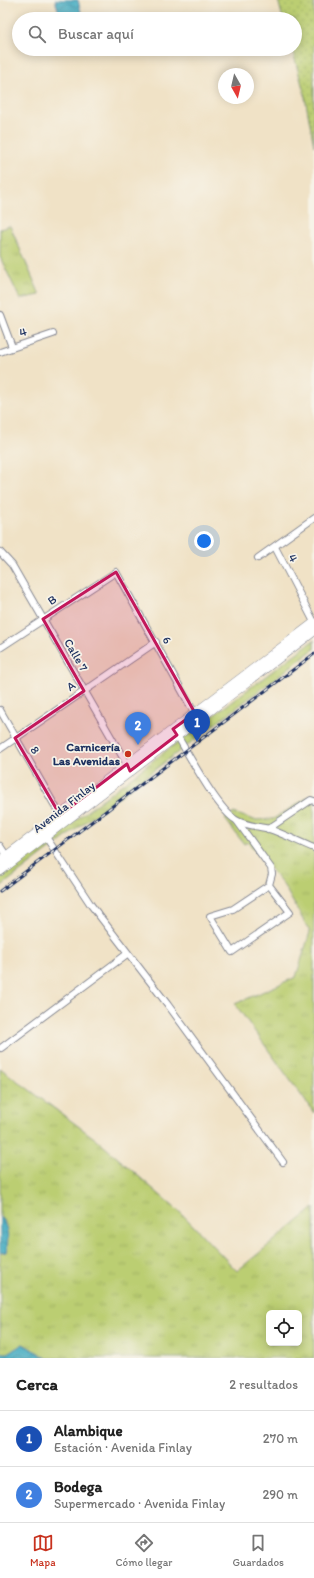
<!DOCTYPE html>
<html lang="es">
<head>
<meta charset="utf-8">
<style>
  :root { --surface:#fff; --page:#f6f6f6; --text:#222; --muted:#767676; --line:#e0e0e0; --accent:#c8321e }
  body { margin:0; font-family:Itim,sans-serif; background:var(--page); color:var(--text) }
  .controls { position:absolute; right:12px; bottom:12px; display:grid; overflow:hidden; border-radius:6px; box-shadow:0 2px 10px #0003 }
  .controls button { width:36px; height:36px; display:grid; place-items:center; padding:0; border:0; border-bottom:1px solid var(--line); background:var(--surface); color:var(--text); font:20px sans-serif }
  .compass { position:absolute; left:218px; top:68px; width:36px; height:36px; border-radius:50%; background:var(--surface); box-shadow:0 2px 10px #0003; rotate:172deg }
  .you { position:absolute; left:204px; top:541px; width:14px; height:14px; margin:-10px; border:3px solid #fff; border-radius:50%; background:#1a73e8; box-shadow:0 0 0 6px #1a73e833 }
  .badge { display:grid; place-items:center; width:26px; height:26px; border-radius:50%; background:var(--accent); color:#fff; font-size:13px; font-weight:700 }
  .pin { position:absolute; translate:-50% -33px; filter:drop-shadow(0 1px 2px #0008) }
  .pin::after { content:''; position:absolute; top:21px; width:14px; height:12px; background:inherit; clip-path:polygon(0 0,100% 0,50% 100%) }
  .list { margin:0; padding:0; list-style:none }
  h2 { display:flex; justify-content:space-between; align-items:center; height:52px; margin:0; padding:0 16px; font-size:17px }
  h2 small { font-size:13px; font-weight:400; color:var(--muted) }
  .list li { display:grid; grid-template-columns:26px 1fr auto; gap:12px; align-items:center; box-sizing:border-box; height:56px; padding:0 16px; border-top:1px solid var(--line) }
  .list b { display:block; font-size:15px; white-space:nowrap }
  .list p { margin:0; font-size:13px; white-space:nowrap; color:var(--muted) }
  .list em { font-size:13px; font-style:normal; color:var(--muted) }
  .icon { flex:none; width:22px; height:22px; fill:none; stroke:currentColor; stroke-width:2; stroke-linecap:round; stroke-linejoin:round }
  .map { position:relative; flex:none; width:314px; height:1358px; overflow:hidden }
  .search { position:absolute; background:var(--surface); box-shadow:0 2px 10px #0003; left:12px; right:12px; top:12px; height:44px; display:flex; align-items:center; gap:10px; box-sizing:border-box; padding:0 14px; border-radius:22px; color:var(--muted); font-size:15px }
  .sheet { height:164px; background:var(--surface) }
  nav { display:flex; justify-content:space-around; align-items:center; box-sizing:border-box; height:56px; border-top:1px solid var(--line); background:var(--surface); font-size:11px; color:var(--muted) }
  nav a { display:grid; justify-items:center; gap:2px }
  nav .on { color:var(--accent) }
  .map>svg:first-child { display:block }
  .grass { fill:url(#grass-tufts); stroke:#6b7e68; fill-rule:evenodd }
  .garden { fill:url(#garden-dots); stroke:#6b7e68 }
  .water { fill:url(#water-waves); stroke:#2e6c90 }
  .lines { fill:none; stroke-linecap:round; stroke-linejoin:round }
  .minor-casing { stroke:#868892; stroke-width:8 }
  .highway-casing { stroke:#868892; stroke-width:10 }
  .minor { stroke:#fff; stroke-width:6 }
  .highway { stroke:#fff; stroke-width:9 }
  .rail-casing { stroke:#1b2f5e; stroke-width:3 }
  .rail { stroke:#f7f3e8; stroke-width:1.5; stroke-dasharray:4.5; stroke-linecap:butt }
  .marked { fill:#c2185b; fill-opacity:0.2; stroke:#c2185b; stroke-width:3; stroke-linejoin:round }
  .poi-dot { fill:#c8321e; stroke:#f7f3e8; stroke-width:1.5 }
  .labels { text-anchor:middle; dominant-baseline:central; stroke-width:3.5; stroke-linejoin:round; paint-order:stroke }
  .street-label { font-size:12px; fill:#1b2f5e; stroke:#f7f3e8 }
  .poi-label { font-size:12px; font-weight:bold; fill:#1b2f5e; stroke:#f7f3e8; text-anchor:end }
</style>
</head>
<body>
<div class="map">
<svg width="314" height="1358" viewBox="0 0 314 1358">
  <defs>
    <pattern id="grass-tufts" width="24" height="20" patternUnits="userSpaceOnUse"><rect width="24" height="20" fill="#bbce72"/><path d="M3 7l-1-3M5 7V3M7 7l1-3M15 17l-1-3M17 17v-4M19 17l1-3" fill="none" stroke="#a0b165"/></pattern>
    <pattern id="garden-dots" width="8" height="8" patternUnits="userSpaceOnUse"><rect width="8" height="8" fill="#bbce72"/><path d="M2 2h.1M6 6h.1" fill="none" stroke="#a0b165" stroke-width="1.8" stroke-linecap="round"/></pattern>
    <pattern id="water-waves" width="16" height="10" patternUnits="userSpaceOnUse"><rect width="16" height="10" fill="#41aac1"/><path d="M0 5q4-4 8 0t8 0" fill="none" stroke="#368ba0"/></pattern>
  </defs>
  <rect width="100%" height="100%" fill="#f7f3e8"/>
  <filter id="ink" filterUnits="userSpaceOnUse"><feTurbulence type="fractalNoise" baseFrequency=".025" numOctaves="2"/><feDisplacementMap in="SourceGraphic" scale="8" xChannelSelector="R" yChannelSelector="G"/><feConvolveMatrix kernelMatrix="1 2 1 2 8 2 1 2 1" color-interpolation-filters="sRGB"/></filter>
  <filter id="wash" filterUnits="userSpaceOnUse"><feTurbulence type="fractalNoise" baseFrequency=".012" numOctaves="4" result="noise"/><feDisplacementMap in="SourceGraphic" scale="16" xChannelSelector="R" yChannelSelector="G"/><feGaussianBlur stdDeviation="0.9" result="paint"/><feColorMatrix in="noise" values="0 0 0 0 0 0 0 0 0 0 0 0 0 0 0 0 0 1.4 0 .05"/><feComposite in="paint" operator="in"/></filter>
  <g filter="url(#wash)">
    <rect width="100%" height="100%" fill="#f0e2c6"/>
    <g class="grass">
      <path d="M10,226l30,69 -20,4 -20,-42v-28z"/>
      <path d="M314,640v9l-314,238v-9l151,-116z"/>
      <path d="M310,796h4v317l-79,-109 61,-27 14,-45 -26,-46 -36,-44 -4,2 -19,-25 9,-6 20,7 19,-1z"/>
      <path d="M0,1068l97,72 86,75 54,56 77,-63v150h-267l-24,-14 -15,10 -8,-1v-100l6,-1 -1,-30 -5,-5zM269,1313h30v30h-30z"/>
    </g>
    <path class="garden" d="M278,0h36v146l-10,-54 -12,-43h3v-30h-12z"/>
    <g class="water">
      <path d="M55,0h23l5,19h-22z"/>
      <path d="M0,1217c9,9 9,24 6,35l-6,1z"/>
      <path d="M23,1344l24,14h-47v-5h8z"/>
    </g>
  </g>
  <g filter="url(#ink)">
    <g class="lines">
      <g class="minor-casing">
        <g id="minor">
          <path d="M0,315l12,32"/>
          <path d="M0,352l53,-18"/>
          <path d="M275,547l39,75"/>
          <path d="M0,552l12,13 117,203"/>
          <path d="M258,558l56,-40"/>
          <path d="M0,648l116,-76 80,144"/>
          <path d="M0,710l62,108"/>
          <path d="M175,732c13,21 42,77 61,88 10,6 22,6 33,9 15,5 30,13 45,19"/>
          <path d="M0,749l156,-107"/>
          <path d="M237,821l34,47 1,6 -3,11 -36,24 -23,7 22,36 58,-40 -21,-27"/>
          <path d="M268,829l43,-29 3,1"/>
          <path d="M44,834l47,71 77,100 115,157"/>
          <path d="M0,846l8,12"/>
          <path d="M1,1048l126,-94"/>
        </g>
      </g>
      <g class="highway-casing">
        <g id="highway">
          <path d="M0,861l314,-238"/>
          <path d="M0,871l314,-240"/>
        </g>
      </g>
      <use href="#minor" class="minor"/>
      <use href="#highway" class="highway"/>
      <g class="rail-casing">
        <path id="rail" d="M0,891l314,-237"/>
      </g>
      <use href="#rail" class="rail"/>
    </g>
  </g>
  <path class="marked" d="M116,572l79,141 -22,16 4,6 -47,36 -3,-7 -67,51 -45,-77 69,-47 -41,-72z"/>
  <circle class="poi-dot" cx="128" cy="754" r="4"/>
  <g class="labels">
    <g class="street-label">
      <text transform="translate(23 332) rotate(-18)">4</text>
      <text transform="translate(293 558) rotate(62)">4</text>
      <text transform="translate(52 600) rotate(-33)">B</text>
      <text transform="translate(167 640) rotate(61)">6</text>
      <text transform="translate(76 655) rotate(60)">Calle 7</text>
      <text transform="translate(71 686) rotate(-34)">A</text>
      <text transform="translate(35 750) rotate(60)">8</text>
      <text transform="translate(64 807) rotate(-38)">Avenida Finlay</text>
    </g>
    <g class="poi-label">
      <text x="120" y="747">Carnicería<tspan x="120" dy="14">Las Avenidas</tspan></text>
    </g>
  </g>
</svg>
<div class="controls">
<button><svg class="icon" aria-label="locate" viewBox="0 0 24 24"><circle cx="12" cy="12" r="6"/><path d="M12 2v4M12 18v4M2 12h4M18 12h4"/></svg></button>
</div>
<svg class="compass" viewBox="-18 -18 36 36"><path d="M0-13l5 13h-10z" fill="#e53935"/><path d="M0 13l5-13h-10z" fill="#767676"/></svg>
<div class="you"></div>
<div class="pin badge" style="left:197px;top:742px;background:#1a4fb4">1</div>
<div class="pin badge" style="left:138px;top:745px;background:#3f7fe0">2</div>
<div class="search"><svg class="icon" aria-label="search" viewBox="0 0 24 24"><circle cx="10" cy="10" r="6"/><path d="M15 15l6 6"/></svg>Buscar aquí</div>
</div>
<section class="sheet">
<h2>Cerca<small>2 resultados</small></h2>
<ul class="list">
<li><span class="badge" style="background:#1a4fb4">1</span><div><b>Alambique</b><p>Estación · Avenida Finlay</p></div><em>270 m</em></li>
<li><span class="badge" style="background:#3f7fe0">2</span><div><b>Bodega</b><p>Supermercado · Avenida Finlay</p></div><em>290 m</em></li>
</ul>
</section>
<nav>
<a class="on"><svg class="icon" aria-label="map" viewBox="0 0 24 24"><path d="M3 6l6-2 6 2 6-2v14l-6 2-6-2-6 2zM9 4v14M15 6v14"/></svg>Mapa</a>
<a><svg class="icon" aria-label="directions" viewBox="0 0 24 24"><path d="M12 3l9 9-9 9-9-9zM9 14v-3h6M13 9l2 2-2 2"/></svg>Cómo llegar</a>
<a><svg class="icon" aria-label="saved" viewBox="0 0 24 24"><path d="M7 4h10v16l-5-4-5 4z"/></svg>Guardados</a>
</nav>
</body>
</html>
